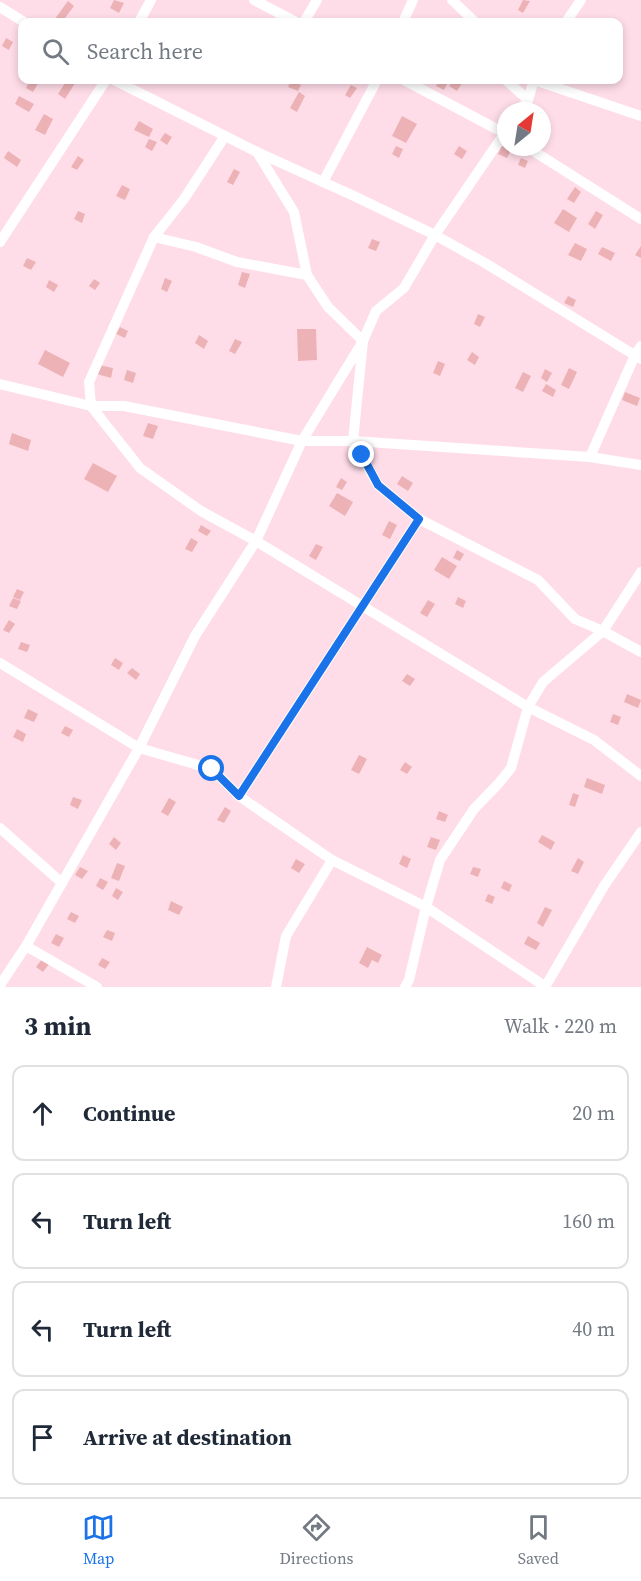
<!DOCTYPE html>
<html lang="en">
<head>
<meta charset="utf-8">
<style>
  :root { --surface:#fff; --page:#f6f6f7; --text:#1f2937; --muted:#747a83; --line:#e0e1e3; --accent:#1a73e8 }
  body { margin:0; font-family:"Source Serif 4",serif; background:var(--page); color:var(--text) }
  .compass { position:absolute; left:497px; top:102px; width:54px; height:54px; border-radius:50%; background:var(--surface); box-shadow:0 3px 9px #0003; rotate:30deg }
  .stop { position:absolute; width:18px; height:18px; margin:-14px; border:4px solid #1a73e8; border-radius:50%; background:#fff }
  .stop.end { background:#1a73e8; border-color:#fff; box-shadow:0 2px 6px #0008 }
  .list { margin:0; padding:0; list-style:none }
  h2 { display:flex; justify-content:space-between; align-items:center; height:78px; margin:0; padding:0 24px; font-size:26px }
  h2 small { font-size:20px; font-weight:400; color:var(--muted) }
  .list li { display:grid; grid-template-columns:39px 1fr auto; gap:18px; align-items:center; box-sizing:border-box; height:96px; margin:0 12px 12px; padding:0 12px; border:2px solid var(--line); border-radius:12px }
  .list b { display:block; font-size:22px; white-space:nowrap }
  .list em { font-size:20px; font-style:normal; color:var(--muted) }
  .icon { flex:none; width:33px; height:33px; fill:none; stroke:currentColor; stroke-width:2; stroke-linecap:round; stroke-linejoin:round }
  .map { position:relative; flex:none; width:641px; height:987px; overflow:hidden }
  .search { position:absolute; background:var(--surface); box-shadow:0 3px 9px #0003; left:18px; right:18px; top:18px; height:66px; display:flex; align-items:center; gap:15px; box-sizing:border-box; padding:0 21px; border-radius:12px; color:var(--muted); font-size:22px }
  .sheet { height:510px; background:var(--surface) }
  nav { display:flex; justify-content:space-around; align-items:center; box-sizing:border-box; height:84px; border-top:2px solid var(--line); background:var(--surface); font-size:16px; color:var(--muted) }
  nav a { display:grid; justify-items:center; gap:3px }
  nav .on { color:var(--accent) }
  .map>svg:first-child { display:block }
  .building { fill:#ecb2b5 }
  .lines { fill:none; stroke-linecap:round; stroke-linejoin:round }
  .street { stroke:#fff; stroke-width:10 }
  .route { stroke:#1a73e8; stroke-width:8 }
</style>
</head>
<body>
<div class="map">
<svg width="641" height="987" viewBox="0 0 641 987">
  <rect width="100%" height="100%" fill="#ffdde8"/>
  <g class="building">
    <path d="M114,0l10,3 -5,10 -9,-5z"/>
    <path d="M523,0l7,1 -7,12 -5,-3z"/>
    <path d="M68,1l6,5 -12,16h-5l-3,-2z"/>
    <path d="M6,38l7,4 -4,8 -7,-4z"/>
    <path d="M30,80h10l-7,12 -7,-4z"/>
    <path d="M67,80h10l-12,19 -7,-5z"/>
    <path d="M440,80l8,2 -4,8 -8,-4z"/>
    <path d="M454,80h10l-7,11 -8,-5z"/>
    <path d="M291,81l10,4 -3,6 -10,-4z"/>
    <path d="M351,85l6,3 -7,10 -5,-3z"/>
    <path d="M299,92l6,4 -8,16 -7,-4z"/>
    <path d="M19,96l15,8 -5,8 -14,-8z"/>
    <path d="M44,114l9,5 -8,16 -10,-5z"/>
    <path d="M402,116l15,8 -11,19 -14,-7z"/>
    <path d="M139,121l14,8 -4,8 -15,-7z"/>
    <path d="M165,133l7,4 -5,8 -7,-5z"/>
    <path d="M149,139l8,3 -5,9 -7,-4z"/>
    <path d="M396,146l7,3 -4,9 -7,-4z"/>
    <path d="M459,146l8,5 -5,8 -8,-5z"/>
    <path d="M502,146l9,4 -4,8 -9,-4z"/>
    <path d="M8,151l13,9 -4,7 -13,-9z"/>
    <path d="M78,156l6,4 -7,10 -6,-3z"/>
    <path d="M521,158l7,3 -3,7 -7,-3z"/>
    <path d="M234,169l6,3 -7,13 -6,-3z"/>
    <path d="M122,185l8,4 -5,11 -9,-4z"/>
    <path d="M575,187l6,5 -7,11 -7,-4z"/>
    <path d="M563,209l14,9 -8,14 -15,-9z"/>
    <path d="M78,211l7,3 -3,9 -8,-4z"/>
    <path d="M596,211l7,4 -8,14 -7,-5z"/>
    <path d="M372,239l8,3 -4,9 -8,-3z"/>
    <path d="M575,243l12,6 -6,12 -13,-6z"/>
    <path d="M641,246v12l-6,-3z"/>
    <path d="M602,247l13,6 -4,8 -13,-7z"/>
    <path d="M27,258l9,4 -5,8 -8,-4z"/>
    <path d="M242,272l8,2 -5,14 -7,-3z"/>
    <path d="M165,278l7,3 -5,11 -6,-3z"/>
    <path d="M94,279l6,4 -5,7 -6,-4z"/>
    <path d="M49,280l9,5 -4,7 -8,-5z"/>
    <path d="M568,296l8,4 -3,7 -9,-4z"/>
    <path d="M478,314l7,3 -5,10 -6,-3z"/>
    <path d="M120,327l8,4 -3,7 -9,-4z"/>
    <path d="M297,329h19l1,31 -19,1z"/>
    <path d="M199,335l9,6 -4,8 -9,-6z"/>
    <path d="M235,339l7,3 -7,12 -6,-3z"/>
    <path d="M45,350l25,13 -7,14 -25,-13z"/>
    <path d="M472,352l7,5 -4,8 -8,-5z"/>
    <path d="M438,361l7,3 -5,12 -7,-3z"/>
    <path d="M99,365l14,3 -2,10 -14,-4z"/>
    <path d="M569,368l8,4 -8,17 -8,-4z"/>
    <path d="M545,369l7,4 -5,9 -6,-4z"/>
    <path d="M127,370l9,3 -3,10 -9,-3z"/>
    <path d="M523,372l8,4 -8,16 -8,-4z"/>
    <path d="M546,384l10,6 -3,7 -11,-6z"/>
    <path d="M625,392l15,6 -3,8 -15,-6z"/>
    <path d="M148,423l10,3 -5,13 -10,-3z"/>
    <path d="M12,433l19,7 -3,11 -19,-7z"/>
    <path d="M93,463l24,13 -9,16 -24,-13z"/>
    <path d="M402,476l11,7 -5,8 -11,-7z"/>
    <path d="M341,478l6,4 -5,8 -6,-3z"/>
    <path d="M337,493l16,9 -8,14 -16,-10z"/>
    <path d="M389,521l8,4 -7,14 -8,-4z"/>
    <path d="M201,525l10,6 -4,5 -9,-5z"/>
    <path d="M191,538l7,4 -6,10 -7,-3z"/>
    <path d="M316,544l7,3 -7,13 -7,-4z"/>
    <path d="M457,550l7,4 -4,7 -7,-3z"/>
    <path d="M442,557l15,9 -8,13 -15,-9z"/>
    <path d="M17,589l7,3 -4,8 -7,-3z"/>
    <path d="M458,597l8,4 -3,7 -8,-4z"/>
    <path d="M13,598l8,3 -4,8 -8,-3z"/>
    <path d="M428,600l7,4 -8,13 -7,-4z"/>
    <path d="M9,620l6,4 -6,9 -6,-3z"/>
    <path d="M21,642l9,3 -3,7 -9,-3z"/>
    <path d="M115,658l8,5 -4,7 -8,-5z"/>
    <path d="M132,668l8,6 -4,6 -9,-7z"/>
    <path d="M407,674l8,5 -5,7 -8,-5z"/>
    <path d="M627,694l14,6 -3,8 -14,-6z"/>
    <path d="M28,709l10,5 -4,8 -10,-4z"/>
    <path d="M613,714l8,3 -3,8 -8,-3z"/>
    <path d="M65,726l8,4 -4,7 -8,-4z"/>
    <path d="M17,729l9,5 -3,8 -10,-5z"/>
    <path d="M359,755l8,4 -8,15 -8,-4z"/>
    <path d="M405,762l7,5 -5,7 -7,-4z"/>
    <path d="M587,778l18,7 -3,9 -18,-7z"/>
    <path d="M573,793l6,2 -4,12 -6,-2z"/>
    <path d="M73,797l9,3 -4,9 -8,-4z"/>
    <path d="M169,798l7,4 -8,14 -7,-4z"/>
    <path d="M225,807l6,4 -7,12 -7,-3z"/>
    <path d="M439,811l9,4 -3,7 -9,-3z"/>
    <path d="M542,835l13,7 -4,8 -13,-8z"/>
    <path d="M114,837l7,6 -5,7 -7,-6z"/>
    <path d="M431,837l9,3 -4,10 -9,-3z"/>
    <path d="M403,855l8,4 -4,9 -8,-4z"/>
    <path d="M578,858l6,4 -6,12 -7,-3z"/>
    <path d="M296,859l9,5 -6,9 -8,-5z"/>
    <path d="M117,863l8,3 -6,15 -8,-3z"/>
    <path d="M80,867l8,4 -6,8 -7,-4z"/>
    <path d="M473,867l8,2 -3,8 -8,-3z"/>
    <path d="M100,878l8,4 -5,8 -7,-4z"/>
    <path d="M504,881l8,4 -3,7 -8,-4z"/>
    <path d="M116,888l7,4 -5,8 -6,-4z"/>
    <path d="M488,894l7,3 -3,7 -7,-3z"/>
    <path d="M171,901l12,6 -4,8 -11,-5z"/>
    <path d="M545,907l7,3 -9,17 -6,-4z"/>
    <path d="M71,912l8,4 -4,7 -8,-4z"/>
    <path d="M107,930l8,3 -3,8 -9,-4z"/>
    <path d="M56,934l8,4 -5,9 -8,-4z"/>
    <path d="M528,936l12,7 -4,7 -12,-6z"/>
    <path d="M367,947l15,8 -4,8 -6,-3 -4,8 -9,-5z"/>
    <path d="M102,958l8,4 -5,7 -7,-4z"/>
    <path d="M42,959l7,5 -6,8 -7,-5z"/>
  </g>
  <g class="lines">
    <g class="street">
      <path d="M254,0l42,22"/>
      <path d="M452,0l23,22"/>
      <path d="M0,7l24,15"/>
      <path d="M139,22l12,-22"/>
      <path d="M304,22l13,-22"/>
      <path d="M403,22l10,-22"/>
      <path d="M566,22l15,-22"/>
      <path d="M114,80l143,72 97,44 81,39 50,28 156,96"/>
      <path d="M404,80l102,54"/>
      <path d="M506,80l22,20"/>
      <path d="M534,80l107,36"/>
      <path d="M520,111l8,-11 6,-20"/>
      <path d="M225,136l-41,63 -30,38 -65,145 2,24 49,62 61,43 55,30 272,166 66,33 47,36"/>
      <path d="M527,147l114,72"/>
      <path d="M257,152l37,60 13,63 21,32 35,34 -10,100 25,44 41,34 119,61 37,39 28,12 38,21"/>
      <path d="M323,182l54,-102"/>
      <path d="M154,237l42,10 41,15 70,13"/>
      <path d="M0,242l106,-162"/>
      <path d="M0,384l91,22h33l178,35h51l237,16 51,8"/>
      <path d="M590,457l45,-102 6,-9"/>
      <path d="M0,663l139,85 73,21 27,27 93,64 94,47 120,80"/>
      <path d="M239,796l180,-277"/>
      <path d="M0,828l62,55"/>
      <path d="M26,946l71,41"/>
      <path d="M0,985l26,-39 113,-198 56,-112 61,-95 46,-100 61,-100 13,-30 28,-23 31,-53 71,-104"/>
      <path d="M276,987l10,-51 46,-76"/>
      <path d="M405,987l4,-7 17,-73 14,-47 34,-51 25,-26 12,-15 17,-61 15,-25 60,-51 38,-59"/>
      <path d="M545,987l59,-101 37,-54"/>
    </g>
  </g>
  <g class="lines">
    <path class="route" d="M212,769l27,27 180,-277 -41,-34 -16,-30"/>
  </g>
</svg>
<svg class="compass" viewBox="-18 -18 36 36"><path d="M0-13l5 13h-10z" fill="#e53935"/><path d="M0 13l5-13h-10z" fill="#747a83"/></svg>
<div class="stop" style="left:212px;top:769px"></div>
<div class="stop end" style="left:362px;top:455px"></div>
<div class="search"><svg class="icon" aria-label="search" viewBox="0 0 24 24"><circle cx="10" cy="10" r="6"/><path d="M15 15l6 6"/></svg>Search here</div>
</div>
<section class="sheet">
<h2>3 min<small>Walk · 220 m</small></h2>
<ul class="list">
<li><svg class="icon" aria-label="ahead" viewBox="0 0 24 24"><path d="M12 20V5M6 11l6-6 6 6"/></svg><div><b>Continue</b></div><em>20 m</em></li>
<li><svg class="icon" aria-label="left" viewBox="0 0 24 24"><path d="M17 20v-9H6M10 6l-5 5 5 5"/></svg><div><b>Turn left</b></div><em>160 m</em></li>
<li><svg class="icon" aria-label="left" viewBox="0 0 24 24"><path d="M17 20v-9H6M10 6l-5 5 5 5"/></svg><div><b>Turn left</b></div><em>40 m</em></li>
<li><svg class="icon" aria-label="arrive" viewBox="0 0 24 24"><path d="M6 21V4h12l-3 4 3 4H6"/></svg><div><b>Arrive at destination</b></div></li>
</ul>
</section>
<nav>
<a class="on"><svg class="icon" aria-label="map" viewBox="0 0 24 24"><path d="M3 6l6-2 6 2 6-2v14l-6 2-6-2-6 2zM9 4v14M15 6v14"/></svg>Map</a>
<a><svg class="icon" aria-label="directions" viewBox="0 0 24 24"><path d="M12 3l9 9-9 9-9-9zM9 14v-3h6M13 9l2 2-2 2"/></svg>Directions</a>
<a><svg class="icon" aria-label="saved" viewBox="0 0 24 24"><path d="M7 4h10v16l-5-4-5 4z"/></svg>Saved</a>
</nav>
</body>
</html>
